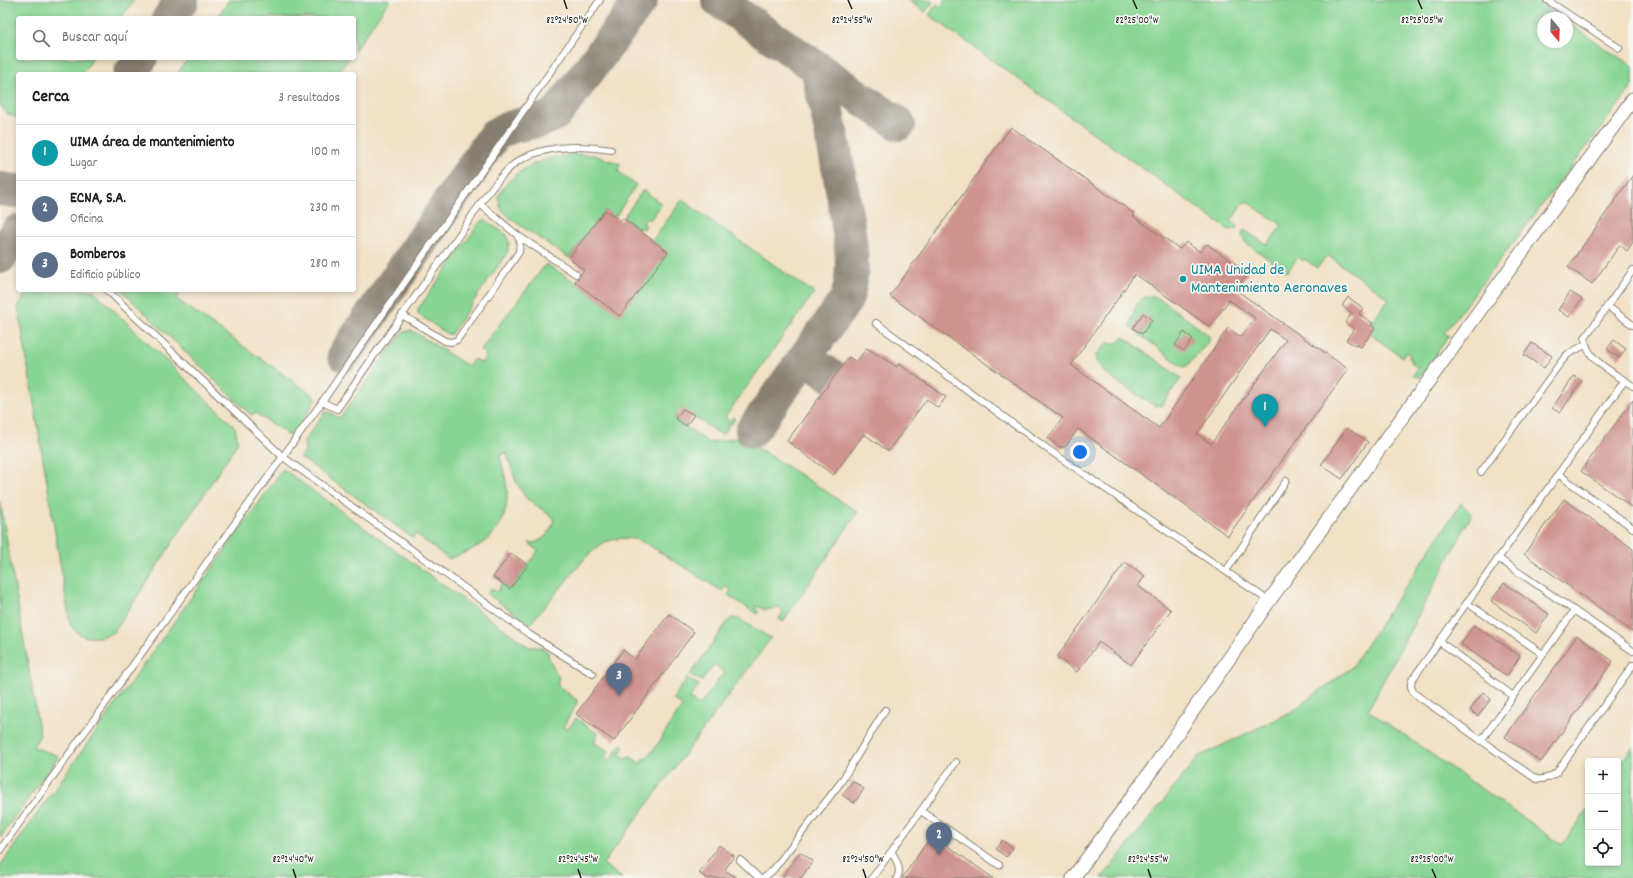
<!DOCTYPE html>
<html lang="es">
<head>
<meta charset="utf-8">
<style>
  :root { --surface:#fff; --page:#f2f2f2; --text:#222; --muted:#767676; --line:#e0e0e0; --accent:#b5179e }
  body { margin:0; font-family:Dekko,sans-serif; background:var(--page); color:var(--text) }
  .controls { position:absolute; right:12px; bottom:12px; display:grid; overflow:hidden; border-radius:4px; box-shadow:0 2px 6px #0003 }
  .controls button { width:36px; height:36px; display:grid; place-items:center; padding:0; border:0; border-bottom:1px solid var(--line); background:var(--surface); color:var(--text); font:20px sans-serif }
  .compass { position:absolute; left:1537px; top:12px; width:36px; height:36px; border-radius:50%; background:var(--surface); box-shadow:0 2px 6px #0003; rotate:161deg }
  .you { position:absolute; left:1080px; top:452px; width:14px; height:14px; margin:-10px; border:3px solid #fff; border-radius:50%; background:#1a73e8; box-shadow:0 0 0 6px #1a73e833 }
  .badge { display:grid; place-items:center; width:26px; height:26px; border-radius:50%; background:var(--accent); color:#fff; font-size:13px; font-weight:700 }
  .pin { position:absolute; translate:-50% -33px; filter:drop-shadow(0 1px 2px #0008) }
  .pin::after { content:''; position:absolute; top:21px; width:14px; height:12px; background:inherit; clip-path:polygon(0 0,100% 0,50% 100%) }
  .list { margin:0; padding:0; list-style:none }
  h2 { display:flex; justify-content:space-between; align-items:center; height:52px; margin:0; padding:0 16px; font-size:17px }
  h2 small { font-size:13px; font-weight:400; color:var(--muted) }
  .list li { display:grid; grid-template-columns:26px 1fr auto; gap:12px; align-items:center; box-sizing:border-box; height:56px; padding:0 16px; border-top:1px solid var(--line) }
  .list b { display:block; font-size:15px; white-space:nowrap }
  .list p { margin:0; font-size:13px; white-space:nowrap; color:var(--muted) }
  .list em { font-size:13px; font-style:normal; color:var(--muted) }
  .icon { flex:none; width:22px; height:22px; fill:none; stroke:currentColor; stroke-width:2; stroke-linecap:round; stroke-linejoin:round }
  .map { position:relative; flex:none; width:1633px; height:878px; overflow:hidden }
  .search { position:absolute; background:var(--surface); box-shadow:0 2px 6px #0003; left:16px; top:16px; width:340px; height:44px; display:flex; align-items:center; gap:10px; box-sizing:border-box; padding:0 14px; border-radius:4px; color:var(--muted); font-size:15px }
  .panel { position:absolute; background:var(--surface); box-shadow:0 2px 6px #0003; left:16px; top:72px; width:340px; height:220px; border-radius:4px }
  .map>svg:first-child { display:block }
  .green { fill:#89d694; stroke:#527958 }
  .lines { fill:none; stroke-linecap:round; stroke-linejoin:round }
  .taxiway { stroke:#867e70; stroke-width:34 }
  .building { fill:#cf938e; fill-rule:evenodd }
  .lane-casing { stroke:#867e70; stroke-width:8 }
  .street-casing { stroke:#867e70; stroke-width:15 }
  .lane { stroke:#fff; stroke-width:6 }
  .street { stroke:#fff; stroke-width:13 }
  .ticks { fill:none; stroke:#1c1c1c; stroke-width:1.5 }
  .culture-dot { fill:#0f9aa8; stroke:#f6f6f2; stroke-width:1.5 }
  .labels { text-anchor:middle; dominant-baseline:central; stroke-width:3.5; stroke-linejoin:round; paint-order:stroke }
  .culture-label { font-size:16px; fill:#0d838f; stroke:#f6f6f2; text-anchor:start }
  .ticks-label { font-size:10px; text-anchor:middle; fill:#1c1c1c; stroke:#f6f6f2; stroke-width:3.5; stroke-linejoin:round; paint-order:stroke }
</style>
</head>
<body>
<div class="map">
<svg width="1633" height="878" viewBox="0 0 1633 878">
  <rect width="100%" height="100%" fill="#f6f6f2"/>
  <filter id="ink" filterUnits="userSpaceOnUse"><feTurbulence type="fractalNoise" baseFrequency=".025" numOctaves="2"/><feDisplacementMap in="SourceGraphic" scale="8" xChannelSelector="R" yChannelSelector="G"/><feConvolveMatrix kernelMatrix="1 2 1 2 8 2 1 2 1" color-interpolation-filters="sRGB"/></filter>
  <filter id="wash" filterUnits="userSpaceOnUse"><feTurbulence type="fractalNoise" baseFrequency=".012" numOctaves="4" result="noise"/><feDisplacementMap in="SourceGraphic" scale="16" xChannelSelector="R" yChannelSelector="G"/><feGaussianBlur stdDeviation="0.9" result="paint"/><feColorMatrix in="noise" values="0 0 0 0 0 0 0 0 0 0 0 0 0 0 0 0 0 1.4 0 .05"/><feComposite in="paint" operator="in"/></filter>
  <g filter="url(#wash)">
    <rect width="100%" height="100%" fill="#f1e1c5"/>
    <g class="green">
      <path d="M0,0h134l-13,18h-103v40h75l-11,16h-64v44l-10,-4 -8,-9z"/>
      <path d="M229,0h161l-36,51v-33h-137z"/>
      <path d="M908,0h23l2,2 -8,10z"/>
      <path d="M945,0h573l7,4 13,-3 24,17h-19v24h24v-20l39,27 27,17v20l-189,247 5,3 -30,42 -6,-3 5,-7 -7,-5 1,-3 -3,-2 1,-3 -4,-3 -4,5 -32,-23 1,-12 18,-23 -62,-44 -10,13 -12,-9 -2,2 -5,-4 -11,15 -42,-30 -3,-7 2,-5 23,15 15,-20 -37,-24 -14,20 7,5 -1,2 -6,2 -4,-1 -298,-214 8,-11 4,3z"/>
      <path d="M188,58h161l-12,16h-160z"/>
      <path d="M576,154l17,1 28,9 -3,5 2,4 16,12 -21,32 -10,-7 -36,48 -57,-38 -11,-11 -3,-12c15,-30 47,-40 78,-43z"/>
      <path d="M643,190l19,14 -12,16 -4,-2 -3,5 3,2 -2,4 -3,-2 -3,2 -15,-11z"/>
      <path d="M682,200l132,93 -89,124 4,4 4,-4 2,2 -4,6 -2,-1 -2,2 1,2 -6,7 -41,-27 -7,10 35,25 32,-6 117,75 -75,110 -4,-3 4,-7 -4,-5 -14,3 -8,-4 -2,3 4,3 -2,2 -29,-19 3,-5 -5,-3 -4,4 -75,-47 -13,-5 -14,-1 -16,4 -17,14 -57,68 -43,-30 4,-6 6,4 5,-9 8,6 28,-38 -9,-8c14,1 24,-14 25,-25l-28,-20 -10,-16 -9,-29 -7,2c2,12 7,25 7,36 2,40 -25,57 -59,68l-32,-25 -3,4 -113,-81 5,-6 -1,-10 22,-30 14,7 62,-85 9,-3 57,36 6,-7 8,4 4,-8 -6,-5 66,-86 29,18 45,33 32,-74z"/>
      <path d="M485,220l22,15 2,8 -2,10 -56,81h-4l-29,-20v-5l62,-87z"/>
      <path d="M29,290h64l142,137 3,15 -124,190c-16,8 -36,9 -44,-9l-52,-317z"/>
      <path d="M121,290h61l-6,9 141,99 -25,38 -6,-2 -1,-2 -30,-19 -4,2z"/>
      <path d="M1150,296l10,3 47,35 3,4 -2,4 -21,24 -4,1 -53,-40c3,-13 5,-29 20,-31z"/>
      <path d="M1124,337l57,41 -19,27 -7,1c-14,-9 -47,-28 -56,-40 -2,-4 -3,-8 -3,-12l12,-11h9z"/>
      <path d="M283,469l246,178h11l8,5 1,7 10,18 -2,8 20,15v3l-14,24 5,2 8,-11 22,16 -4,8 15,9 -4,6 5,4 10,-16 4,2 -5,7 8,5 2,-3 11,7 2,-1 1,-4 2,1 10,-11 26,-40 1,-2 -8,-6v-3l13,-19 12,7 -10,14 11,6 24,-33 -10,-8 -12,17 -12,-6 38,-54 4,-3 7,1 32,19 -168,226 19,14h-622v-12z"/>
      <path d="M0,501l40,234 -7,12 26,9 -59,82z"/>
      <path d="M1461,503l11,11 -104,196 194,135 26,-36v54h30v-96l15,-21v132h-531l96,-121 93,-45 60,-44z"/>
    </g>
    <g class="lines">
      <g class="taxiway">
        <path d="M718,0l181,124"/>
        <path d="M169,18l13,-18"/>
        <path d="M130,74l11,-16"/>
        <path d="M0,189l18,2"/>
        <path d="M0,257l18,-26"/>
        <path d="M344,355l150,-219c18,-15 45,-10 63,-23l84,-113"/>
        <path d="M805,358l29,20"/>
        <path d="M752,431l94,-131c11,-30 4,-61 -1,-93 -7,-47 -18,-93 -28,-140"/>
      </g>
    </g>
    <g id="blocks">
      <g class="building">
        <path d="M1011,127l124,87 -2,2 47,33 6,-7 14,10 7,-8 41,29 -12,17 112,79 -120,167 -150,-107 -13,18h-6l-11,-9 15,-20 -173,-122zM1135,274l75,53 19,-27 26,18 -14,19 -13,-9 -69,100 -88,-63zM1270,329l16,11 -75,104 -14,-10z"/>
        <path d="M1633,175v67l-6,9 -7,-6 -28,39 -24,-17z"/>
        <path d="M605,210l16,11 2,-3 45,34 -48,64 -45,-34 9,-12 -15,-12z"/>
        <path d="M1570,292l12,7 -13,18 -11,-7z"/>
        <path d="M1348,297l15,11 -4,6 14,9 -2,2 4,3 -14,19 -4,-2 -1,1 -10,-6 8,-11 -9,-6 7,-10 -10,-7z"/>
        <path d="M1143,313l9,7 -10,14 -9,-6z"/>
        <path d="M1184,332l9,7 -9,12 -9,-6z"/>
        <path d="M1614,340l12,9 -7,9 -12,-9z"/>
        <path d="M1532,343l20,13 -8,12 -20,-13z"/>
        <path d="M867,348l30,19 2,-3 47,33 -8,11 -11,-9 -39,52 -24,-17 -31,41 -46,-34 62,-84 7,5z"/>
        <path d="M1574,376l8,5 -22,32 -8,-5z"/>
        <path d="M1633,400v108l-52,-37z"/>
        <path d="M683,409l11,6 -8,11 -11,-8z"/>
        <path d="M1347,428l21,14 -26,37 -21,-14z"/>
        <path d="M1564,499l69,50v83l-109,-78z"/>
        <path d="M511,553l17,12 -18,24 -17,-12z"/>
        <path d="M1125,562l20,14 -7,10 33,24 -40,55 -32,-23 -22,30 -20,-15z"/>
        <path d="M1504,583l45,31 -13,19 -45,-32z"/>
        <path d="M669,614l25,18 -80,109 -38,-27 47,-64 12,9z"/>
        <path d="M1474,625l46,31 -13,20 -46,-32z"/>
        <path d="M1577,636l36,25 -72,101 -36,-25z"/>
        <path d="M1483,692l8,7 -13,17 -8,-6z"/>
        <path d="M853,781l11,8 -10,14 -12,-8z"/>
        <path d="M932,835l61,43h-91z"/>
        <path d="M1002,840l11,8 -7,9 -10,-8z"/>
        <path d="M719,845l15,11 -9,14 12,8h-31l-7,-5z"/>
        <path d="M800,852l13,9 -12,17h-19z"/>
      </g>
    </g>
  </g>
  <g filter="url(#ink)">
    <use href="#blocks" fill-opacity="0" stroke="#867e70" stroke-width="1"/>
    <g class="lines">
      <g class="lane-casing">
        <g id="lane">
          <path d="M1547,0l72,48"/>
          <path d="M480,204l37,31 59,39"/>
          <path d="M1633,270l-48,68c0,22 31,36 48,48"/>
          <path d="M107,290l176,167 247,178 63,39"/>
          <path d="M1607,306l26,19"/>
          <path d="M402,315l43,26 6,1 6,-2 62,-88 1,-11 -3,-6"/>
          <path d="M876,323l173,127 220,151"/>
          <path d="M1625,380l-213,300c-2,6 -1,9 3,14l121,85c9,1 14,-2 21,-7l76,-107"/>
          <path d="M322,402l15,7c40,-58 81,-117 122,-174 15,-21 40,-63 61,-75 28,-16 61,-15 91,-10"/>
          <path d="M1481,472l80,-110 7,-8 17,-9"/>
          <path d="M1558,474l75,54"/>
          <path d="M1498,558l135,93"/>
          <path d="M1226,571l60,-90"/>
          <path d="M1467,603l76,51"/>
          <path d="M1439,641l74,55"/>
          <path d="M1481,741l93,-130"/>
          <path d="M921,811l78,54"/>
          <path d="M0,850l322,-448 278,-402"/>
          <path d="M892,852c4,8 10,17 5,26"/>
          <path d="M740,860l19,18"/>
          <path d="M764,878l9,-8 68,-88 44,-72"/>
          <path d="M872,878l84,-116"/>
        </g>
      </g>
      <g class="street-casing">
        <path id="street" d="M1073,878l81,-111 115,-166 364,-502"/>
      </g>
      <use href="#lane" class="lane"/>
      <use href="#street" class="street"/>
    </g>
  </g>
  <path class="ticks" d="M564,0l3,9M848,0l4,9M1133,0l4,9M1418,0l4,9M293,869l3,9M578,869l3,9M863,869l3,9M1148,869l3,9M1432,869l4,9"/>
  <circle class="culture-dot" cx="1183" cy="279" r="4"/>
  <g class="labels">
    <g class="culture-label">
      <text x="1191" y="270">UIMA Unidad de<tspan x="1191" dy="18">Mantenimiento Aeronaves</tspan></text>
    </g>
  </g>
  <g class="ticks-label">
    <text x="567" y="23">82°24'50"W</text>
    <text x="852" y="23">82°24'55"W</text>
    <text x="1137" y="23">82°25'00"W</text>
    <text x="1422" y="23">82°25'05"W</text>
    <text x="293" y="862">82°24'40"W</text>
    <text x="578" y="862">82°24'45"W</text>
    <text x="863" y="862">82°24'50"W</text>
    <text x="1148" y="862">82°24'55"W</text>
    <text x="1432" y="862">82°25'00"W</text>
  </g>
</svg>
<div class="controls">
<button>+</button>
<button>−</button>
<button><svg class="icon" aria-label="locate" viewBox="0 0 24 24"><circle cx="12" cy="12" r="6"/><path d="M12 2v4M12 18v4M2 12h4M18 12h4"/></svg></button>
</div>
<svg class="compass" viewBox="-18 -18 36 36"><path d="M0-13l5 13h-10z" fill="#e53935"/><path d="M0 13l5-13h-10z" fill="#767676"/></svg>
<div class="you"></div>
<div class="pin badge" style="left:1265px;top:427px;background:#0f9aa8">1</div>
<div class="pin badge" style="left:939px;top:855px;background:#5c6f8a">2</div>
<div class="pin badge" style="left:619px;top:696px;background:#5c6f8a">3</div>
<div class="search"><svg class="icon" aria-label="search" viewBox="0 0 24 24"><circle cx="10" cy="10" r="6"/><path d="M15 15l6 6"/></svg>Buscar aquí</div>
<section class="panel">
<h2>Cerca<small>3 resultados</small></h2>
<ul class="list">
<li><span class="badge" style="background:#0f9aa8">1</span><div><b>UIMA área de mantenimiento</b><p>Lugar</p></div><em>100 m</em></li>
<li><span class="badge" style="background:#5c6f8a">2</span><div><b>ECNA, S.A.</b><p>Oficina</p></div><em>230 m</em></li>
<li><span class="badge" style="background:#5c6f8a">3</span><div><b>Bomberos</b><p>Edificio público</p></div><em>280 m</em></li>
</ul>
</section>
</div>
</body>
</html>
